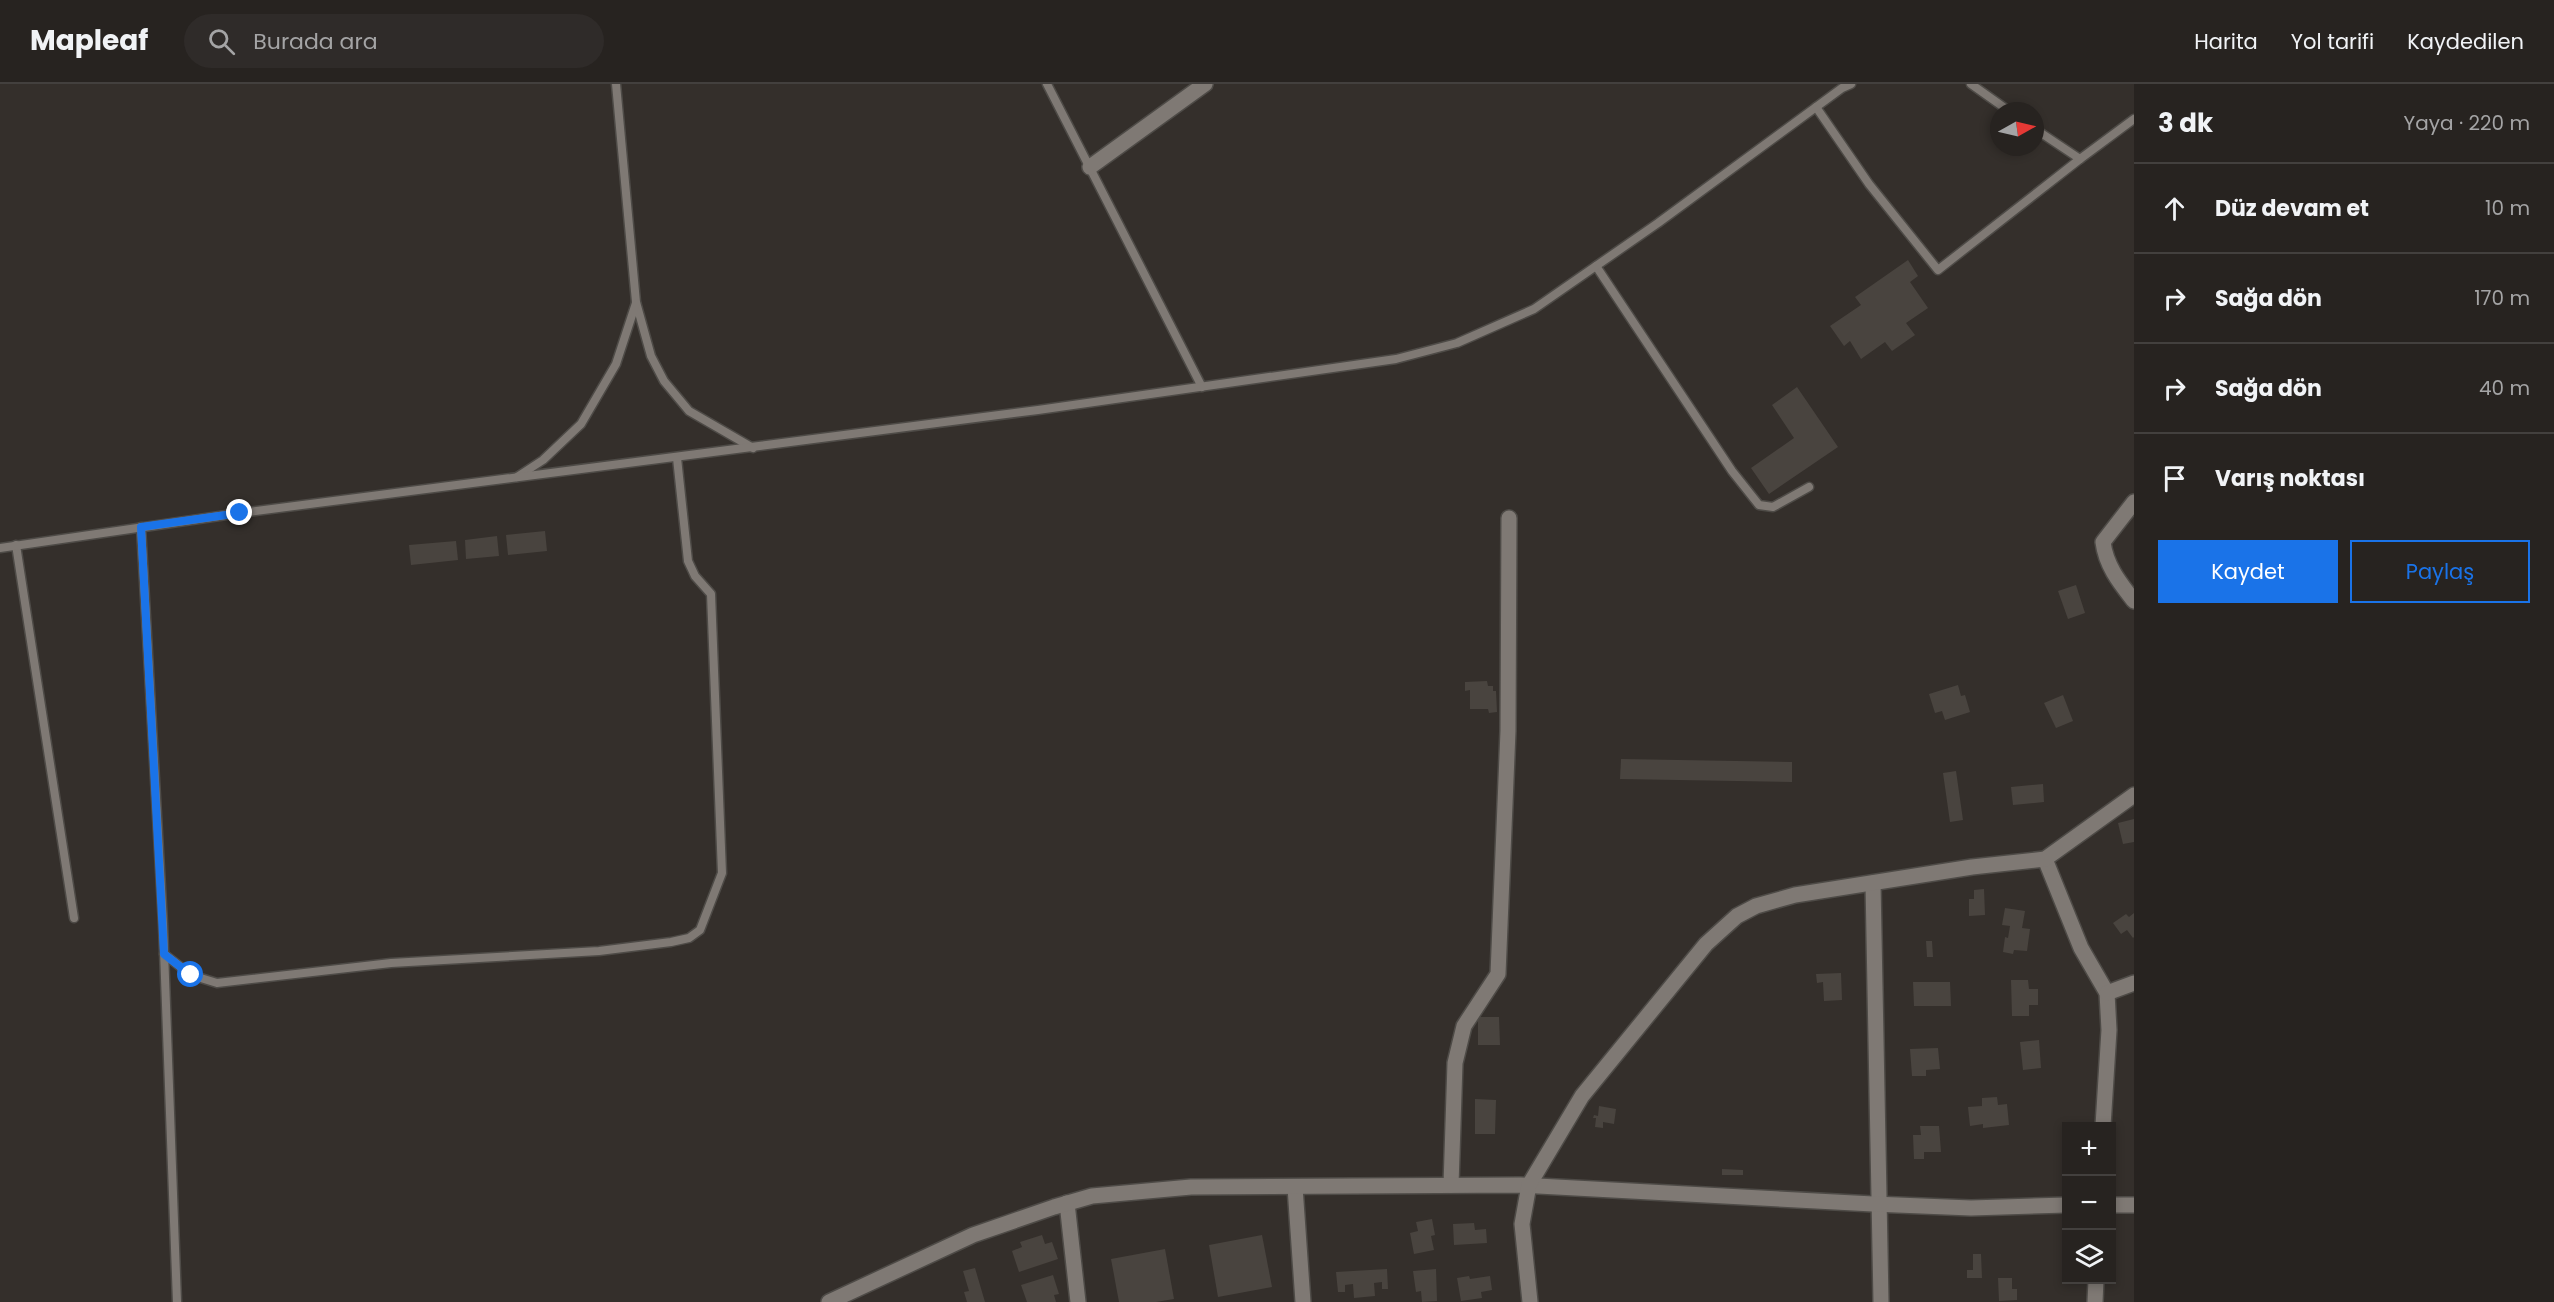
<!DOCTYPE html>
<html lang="tr">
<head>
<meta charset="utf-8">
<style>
  :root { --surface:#272320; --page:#2f2b29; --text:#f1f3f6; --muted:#a4a4a5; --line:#43403e; --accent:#1a73e8 }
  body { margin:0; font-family:Poppins,sans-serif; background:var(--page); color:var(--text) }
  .controls { position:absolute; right:18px; bottom:18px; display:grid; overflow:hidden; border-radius:0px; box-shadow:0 3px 9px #0003 }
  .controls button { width:54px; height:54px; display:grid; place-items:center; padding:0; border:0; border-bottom:2px solid var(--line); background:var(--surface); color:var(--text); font:30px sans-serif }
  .compass { position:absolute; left:1990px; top:18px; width:54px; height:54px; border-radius:50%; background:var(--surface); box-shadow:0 3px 9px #0003; rotate:82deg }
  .stop { position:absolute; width:18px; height:18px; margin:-14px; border:4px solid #1a73e8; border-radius:50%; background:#fff }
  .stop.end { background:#1a73e8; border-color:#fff; box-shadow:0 2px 6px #0008 }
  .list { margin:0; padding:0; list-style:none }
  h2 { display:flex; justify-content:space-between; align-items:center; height:78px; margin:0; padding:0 24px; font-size:26px }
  h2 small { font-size:20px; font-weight:400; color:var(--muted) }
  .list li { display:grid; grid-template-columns:39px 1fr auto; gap:18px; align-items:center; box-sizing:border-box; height:90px; padding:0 24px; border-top:2px solid var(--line) }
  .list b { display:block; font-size:22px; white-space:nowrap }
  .list em { font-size:20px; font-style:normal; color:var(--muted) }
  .actions { display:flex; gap:12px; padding:18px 24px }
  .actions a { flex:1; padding:14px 0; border:2px solid var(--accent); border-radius:0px; text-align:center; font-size:21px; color:var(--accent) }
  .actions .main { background:var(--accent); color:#fff }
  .icon { flex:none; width:33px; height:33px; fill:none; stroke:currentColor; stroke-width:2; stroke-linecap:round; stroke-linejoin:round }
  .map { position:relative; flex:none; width:2134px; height:1218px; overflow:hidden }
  header { display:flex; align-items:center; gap:36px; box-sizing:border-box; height:84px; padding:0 30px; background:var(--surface); border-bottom:2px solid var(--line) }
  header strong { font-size:28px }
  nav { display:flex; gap:33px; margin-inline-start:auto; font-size:21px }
  .search { width:420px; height:54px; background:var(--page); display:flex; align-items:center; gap:15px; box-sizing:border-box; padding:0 21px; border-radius:33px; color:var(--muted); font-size:22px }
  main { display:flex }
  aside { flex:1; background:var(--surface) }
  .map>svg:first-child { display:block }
  .building { fill:#49443f }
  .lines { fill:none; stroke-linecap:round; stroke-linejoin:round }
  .service-casing { stroke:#4e4b47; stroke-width:11 }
  .minor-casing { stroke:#4e4b47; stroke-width:18 }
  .service { stroke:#7f7974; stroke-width:8 }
  .minor { stroke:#7f7974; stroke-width:15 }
  .route { stroke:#1a73e8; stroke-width:8 }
</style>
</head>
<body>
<header>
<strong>Mapleaf</strong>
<div class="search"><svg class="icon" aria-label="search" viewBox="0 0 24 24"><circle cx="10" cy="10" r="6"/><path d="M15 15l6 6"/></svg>Burada ara</div>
<nav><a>Harita</a><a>Yol tarifi</a><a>Kaydedilen</a></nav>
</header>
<main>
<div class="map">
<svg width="2134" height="1218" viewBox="0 0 2134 1218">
  <rect width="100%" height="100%" fill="#342f2b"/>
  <g class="building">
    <path d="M1908,176l10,16 -8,6 18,26 -22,15 9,12 -23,16 -7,-9 -24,17 -11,-18 -6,5 -14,-20 31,-21 -6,-8z"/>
    <path d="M1797,303l41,60 -69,47 -18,-26 43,-30 -22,-33z"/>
    <path d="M545,447l2,20 -39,4 -2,-20z"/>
    <path d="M497,452l2,20 -33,3 -1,-19z"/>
    <path d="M456,457l2,19 -47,5 -2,-20z"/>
    <path d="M2076,501l9,28 -17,6 -10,-28z"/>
    <path d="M1487,597l1,5h5v5h3l1,21 -8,1 -1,-4h-18v-19l-5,1v-9z"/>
    <path d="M1958,601l3,11 4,-1 5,17 -25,8 -3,-9 -7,2 -6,-19z"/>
    <path d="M2063,611l10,26 -17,7 -12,-25z"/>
    <path d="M1621,675l171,3v20l-172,-3z"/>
    <path d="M1956,687l7,49 -13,2 -7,-49z"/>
    <path d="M2043,700l1,18 -31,3 -2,-18z"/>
    <path d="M2134,735v23l-11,2 -5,-21z"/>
    <path d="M1984,805l1,26 -16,1v-17h5v-9z"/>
    <path d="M2005,824l20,3 -3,17 8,1 -3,22 -13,-1 -1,4 -10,-2 2,-15 3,1 2,-12 -8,-1z"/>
    <path d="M2134,829v24l-1,1 -6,-8 -6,4 -8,-11 13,-9 3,3z"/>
    <path d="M1926,857h6l1,16h-6z"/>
    <path d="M1841,889l1,27 -18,1 -1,-19 -6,1 -1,-9z"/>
    <path d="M2011,896h17l1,9h9v16h-9v11h-17z"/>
    <path d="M1913,898h37l1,24h-37z"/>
    <path d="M1478,933h21l1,28h-22z"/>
    <path d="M2039,956l2,28 -18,2 -3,-28z"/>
    <path d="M1938,964l2,21 -14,1v6h-14l-2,-27z"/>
    <path d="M1997,1013l1,8 9,-1 2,21 -26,3v-4l-13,2 -2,-19 14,-1v-8z"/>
    <path d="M1475,1015l21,1 -1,34h-20z"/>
    <path d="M1599,1022l17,3 -2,15 -11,-2v6l-8,-1 1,-9h-3l1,-3 4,1z"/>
    <path d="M1920,1042h19l2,26h-17v7h-10l-1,-24h8z"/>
    <path d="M1722,1085l21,1v5h-21z"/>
    <path d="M1432,1135l3,16 -4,1 3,14 -20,4 -4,-21 8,-2 -2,-9z"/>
    <path d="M1474,1139l1,7 11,-1 1,14 -33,2 -1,-21z"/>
    <path d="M1042,1151l3,9 7,-2 6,17 -39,13 -7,-21 10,-4 -2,-5z"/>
    <path d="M1262,1151l10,52 -54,10 -9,-52z"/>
    <path d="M1165,1165l9,50 -18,3h-37l-8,-43z"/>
    <path d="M1973,1170h8l1,24h-15v-8h6z"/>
    <path d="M975,1184l10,34h-18l-3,-10 5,-1 -6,-20z"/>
    <path d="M1387,1185l1,20h-6v-7l-8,1 1,13 -21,2 -1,-14 -8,1v7h-7l-2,-20z"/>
    <path d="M1436,1185l1,32 -15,1 -1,-11 -5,1 -3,-21z"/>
    <path d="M1053,1191l6,19 -5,1 2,7h-29l-6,-17z"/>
    <path d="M1469,1192l1,3 20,-3 2,14 -11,2 1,6 -21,3 -4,-23z"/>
    <path d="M1998,1194h14v11h5v11l-18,1z"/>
  </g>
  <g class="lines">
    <g class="service-casing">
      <g id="service">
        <path d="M616,0l20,218 15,54 13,25 25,30 64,37"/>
        <path d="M1047,0l155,303"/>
        <path d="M1971,0l38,27"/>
        <path d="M1816,23l53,77 69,86 142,-111"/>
        <path d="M2035,45l45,30 54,-40"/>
        <path d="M1596,182l136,205 27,34 14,2 36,-20"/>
        <path d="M517,393l26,-17 38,-36 35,-60 20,-61"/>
        <path d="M141,443l22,397 14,378"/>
        <path d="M16,461l58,373"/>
        <path d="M0,464l240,-35 798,-103 358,-51 61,-16 77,-34 124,-86 184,-135 9,-4"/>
        <path d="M164,870l27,21 26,8 174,-20 208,-12 72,-9 18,-4 11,-8 22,-57 -11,-279 -16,-18 -7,-15 -11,-103"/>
      </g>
    </g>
    <g class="minor-casing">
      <g id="minor">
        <path d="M1090,83l115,-83"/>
        <path d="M2134,418l-31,40c3,24 17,41 31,59"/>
        <path d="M2045,775l36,89 26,45 2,37 -6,96"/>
        <path d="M1873,799l8,419"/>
        <path d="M2107,909l27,-10"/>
        <path d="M1451,1101l4,-122 9,-37 34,-52 10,-243 1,-213"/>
        <path d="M1295,1103l8,115"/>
        <path d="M1067,1119l11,99"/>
        <path d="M2112,1121h22"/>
        <path d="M829,1218l144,-67 81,-28 38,-11 99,-9 329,-2 353,19 98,4 95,-3"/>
        <path d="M1530,1218l-8,-78 7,-39 53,-89 124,-152 31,-28 19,-10 39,-11 177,-28 73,-8 89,-64"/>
        <path d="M2095,1218l1,-22"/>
      </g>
    </g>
    <use href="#service" class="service"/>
    <use href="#minor" class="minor"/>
  </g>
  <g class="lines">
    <path class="route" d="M191,891l-27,-21 -23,-427 99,-14"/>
  </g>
</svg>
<div class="controls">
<button>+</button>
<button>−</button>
<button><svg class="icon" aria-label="layers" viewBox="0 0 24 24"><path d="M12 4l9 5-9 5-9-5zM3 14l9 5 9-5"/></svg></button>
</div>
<svg class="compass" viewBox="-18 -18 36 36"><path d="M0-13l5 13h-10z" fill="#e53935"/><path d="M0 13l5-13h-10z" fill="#a4a4a5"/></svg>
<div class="stop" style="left:191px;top:891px"></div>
<div class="stop end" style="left:240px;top:429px"></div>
</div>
<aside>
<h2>3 dk<small>Yaya · 220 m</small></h2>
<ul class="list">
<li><svg class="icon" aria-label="ahead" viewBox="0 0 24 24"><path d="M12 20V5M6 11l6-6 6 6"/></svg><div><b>Düz devam et</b></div><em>10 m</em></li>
<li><svg class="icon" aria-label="right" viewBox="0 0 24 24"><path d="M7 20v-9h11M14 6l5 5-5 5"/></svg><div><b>Sağa dön</b></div><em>170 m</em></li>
<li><svg class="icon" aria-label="right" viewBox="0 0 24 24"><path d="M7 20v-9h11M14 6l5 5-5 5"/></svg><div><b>Sağa dön</b></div><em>40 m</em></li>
<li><svg class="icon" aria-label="arrive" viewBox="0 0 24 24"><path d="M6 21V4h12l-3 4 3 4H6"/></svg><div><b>Varış noktası</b></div></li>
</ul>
<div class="actions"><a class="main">Kaydet</a><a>Paylaş</a></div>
</aside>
</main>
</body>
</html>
